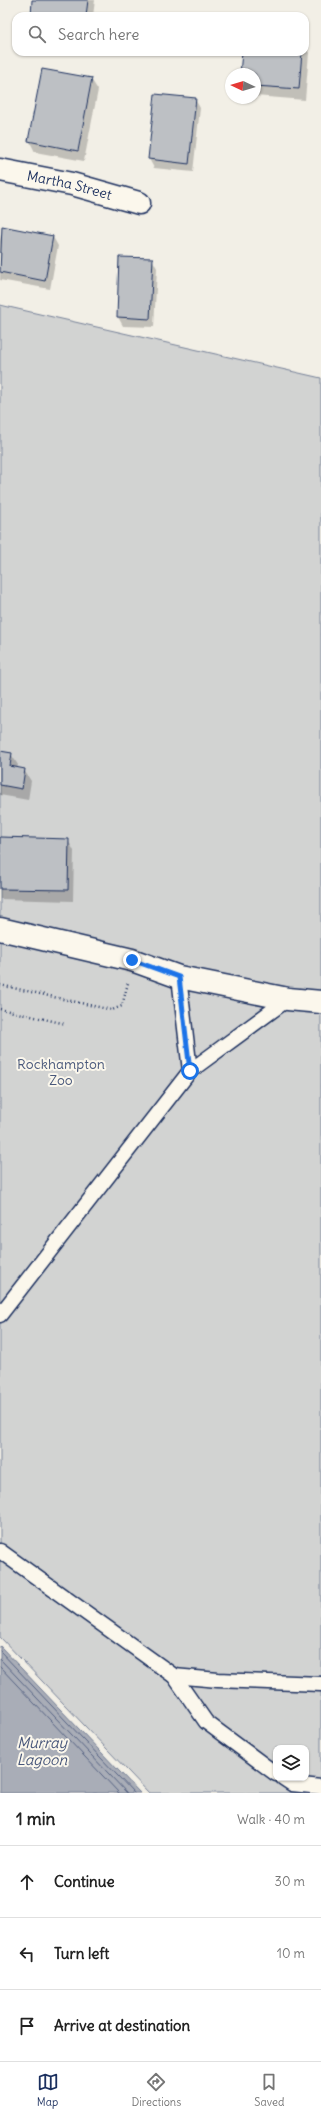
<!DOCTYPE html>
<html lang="en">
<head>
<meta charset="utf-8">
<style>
  :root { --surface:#fff; --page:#f6f6f6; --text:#222; --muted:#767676; --line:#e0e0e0; --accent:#1b2f5e }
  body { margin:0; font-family:Delius,sans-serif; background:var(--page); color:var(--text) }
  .controls { position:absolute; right:12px; bottom:12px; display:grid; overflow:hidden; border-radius:8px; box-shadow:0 1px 3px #0004 }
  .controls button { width:36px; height:36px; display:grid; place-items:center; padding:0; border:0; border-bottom:1px solid var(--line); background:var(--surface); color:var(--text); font:20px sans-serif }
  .compass { position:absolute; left:225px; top:68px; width:36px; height:36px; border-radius:50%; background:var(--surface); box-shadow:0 1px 3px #0004; rotate:274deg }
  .stop { position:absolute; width:12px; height:12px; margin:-9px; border:3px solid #1a73e8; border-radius:50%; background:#fff }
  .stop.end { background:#1a73e8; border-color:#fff; box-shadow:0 1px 4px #0008 }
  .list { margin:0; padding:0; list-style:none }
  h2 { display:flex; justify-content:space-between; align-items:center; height:52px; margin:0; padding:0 16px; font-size:17px }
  h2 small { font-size:13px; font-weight:400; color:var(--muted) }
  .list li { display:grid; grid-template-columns:26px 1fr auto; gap:12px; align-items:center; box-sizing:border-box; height:72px; padding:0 16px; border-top:1px solid var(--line) }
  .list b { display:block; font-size:15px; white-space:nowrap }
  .list em { font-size:13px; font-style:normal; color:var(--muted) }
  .icon { flex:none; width:22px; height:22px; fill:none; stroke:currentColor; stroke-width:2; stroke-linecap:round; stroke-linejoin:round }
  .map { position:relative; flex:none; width:321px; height:1793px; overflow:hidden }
  .search { position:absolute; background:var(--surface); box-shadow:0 1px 3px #0004; left:12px; right:12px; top:12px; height:44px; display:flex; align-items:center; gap:10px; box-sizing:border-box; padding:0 14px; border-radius:12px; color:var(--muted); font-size:15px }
  .sheet { height:268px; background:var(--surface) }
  nav { display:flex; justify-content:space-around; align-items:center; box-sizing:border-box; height:56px; border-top:1px solid var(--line); background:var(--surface); font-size:11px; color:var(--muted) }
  nav a { display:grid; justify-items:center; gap:2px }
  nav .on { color:var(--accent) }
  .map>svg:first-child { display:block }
  .green { fill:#d2d3d2; stroke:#768198; fill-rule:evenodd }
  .water { fill:#a9adb7; stroke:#707b93 }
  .shadow { fill:#0003 }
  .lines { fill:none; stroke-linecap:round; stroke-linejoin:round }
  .shore { stroke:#546182; stroke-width:1 }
  .building { fill:#bdc0c4; stroke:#1b2f5e }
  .lane-casing { stroke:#1b2f5e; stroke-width:17 }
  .street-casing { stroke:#1b2f5e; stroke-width:25 }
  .path { stroke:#1b2f5e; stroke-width:2.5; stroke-dasharray:1 3; stroke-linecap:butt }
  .lane { stroke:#fbf7ec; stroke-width:14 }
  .street { stroke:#fbf7ec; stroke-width:22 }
  .route { stroke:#1a73e8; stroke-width:5 }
  .labels { text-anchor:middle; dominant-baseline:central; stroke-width:4; stroke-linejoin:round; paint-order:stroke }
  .street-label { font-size:14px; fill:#1b2f5e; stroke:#fbf7ec }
  .park-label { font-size:14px; fill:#49587b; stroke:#fbf7ec }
  .water-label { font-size:15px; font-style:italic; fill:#465579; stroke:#fbf7ec }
</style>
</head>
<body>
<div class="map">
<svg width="321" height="1793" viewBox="0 0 321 1793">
  <rect width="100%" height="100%" fill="#f2efe6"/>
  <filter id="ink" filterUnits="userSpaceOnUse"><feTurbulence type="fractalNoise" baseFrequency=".025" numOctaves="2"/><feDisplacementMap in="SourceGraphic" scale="8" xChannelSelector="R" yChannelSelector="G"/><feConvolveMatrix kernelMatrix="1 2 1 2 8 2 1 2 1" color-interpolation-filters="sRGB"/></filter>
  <g filter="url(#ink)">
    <path class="green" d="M0,305l321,73v1415h-172l-149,-156zM276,1748h30v30h-30z"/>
    <path class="water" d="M0,1646l140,147h-140z"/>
    <g class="shadow">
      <path d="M33,0h62l-2,16h-61z"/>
      <path d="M305,47l4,6 -4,47 -50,-4v-22h-14l2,-22h62z"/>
      <path d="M91,79l7,11 -14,71 -49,-9 -6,-12z"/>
      <path d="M195,99l5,9 -7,64 -39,-4 -5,-9z"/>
      <path d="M2,228l51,9 5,9 -8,43 -50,-9v-39z"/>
      <path d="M120,258l32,1 5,9 -3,59 -31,-1 -5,-9z"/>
      <path d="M0,752l11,2 7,11 -1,4 7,1 7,11 -3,19 -28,-5z"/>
      <path d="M0,838l68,2 6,11 -1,50 -73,-2z"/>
    </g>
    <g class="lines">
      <g class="shore">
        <path d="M0,1651l134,142"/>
        <path d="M0,1659l127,134"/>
        <path d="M0,1667l119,126"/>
      </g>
    </g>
    <g class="building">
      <path d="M32,0h56l-2,16h-55z"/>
      <path d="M242,52h60l-3,37 -44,-3v-12h-15z"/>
      <path d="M42,69l50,9 -14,73 -50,-10z"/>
      <path d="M155,94l41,4 -7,66 -41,-5z"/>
      <path d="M2,226l51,10 -8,45 -45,-9z"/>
      <path d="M119,257l34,1 -3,61 -33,-2z"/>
      <path d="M0,751l12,2 -2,13 15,3 -3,20 -22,-4z"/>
      <path d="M0,837l69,2 -1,51 -68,-1z"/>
    </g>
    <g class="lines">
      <g class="lane-casing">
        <g id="lane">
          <path d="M179,977l11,94"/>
          <path d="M0,1315l190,-244 98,-72"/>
          <path d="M0,1551l174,125 32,46 70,52"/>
          <path d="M174,1676l44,4 103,4"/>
          <path d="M283,1778l9,6 29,3"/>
        </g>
      </g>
      <g class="street-casing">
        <g id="street">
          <path id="s1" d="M0,170l72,14 67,19"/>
          <path d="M0,929l132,31 47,17 109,22 33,3"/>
        </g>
      </g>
      <g class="path">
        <path d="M0,985l112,25 10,-4 6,-23"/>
        <path d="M0,1009l66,15"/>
      </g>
      <use href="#lane" class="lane"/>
      <use href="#street" class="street"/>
    </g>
  </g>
  <g class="lines" filter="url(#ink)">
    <path class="route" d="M132,960l47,17 11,94"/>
  </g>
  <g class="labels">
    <g class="street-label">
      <text stroke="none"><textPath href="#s1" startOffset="71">Martha Street</textPath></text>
    </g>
    <g class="park-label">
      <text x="61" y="1064">Rockhampton<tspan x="61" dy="16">Zoo</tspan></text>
    </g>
    <g class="water-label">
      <text x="42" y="1742">Murray<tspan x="42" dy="17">Lagoon</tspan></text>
    </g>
  </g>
</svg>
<div class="controls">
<button><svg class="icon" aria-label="layers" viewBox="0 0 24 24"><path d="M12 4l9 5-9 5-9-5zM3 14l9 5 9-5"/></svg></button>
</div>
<svg class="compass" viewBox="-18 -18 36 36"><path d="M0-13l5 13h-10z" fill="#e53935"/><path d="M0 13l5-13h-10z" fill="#767676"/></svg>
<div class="stop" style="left:190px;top:1071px"></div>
<div class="stop end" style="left:132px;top:960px"></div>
<div class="search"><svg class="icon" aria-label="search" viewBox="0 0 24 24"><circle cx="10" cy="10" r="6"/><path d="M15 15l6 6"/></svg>Search here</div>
</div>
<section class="sheet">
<h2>1 min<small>Walk · 40 m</small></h2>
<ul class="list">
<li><svg class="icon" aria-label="ahead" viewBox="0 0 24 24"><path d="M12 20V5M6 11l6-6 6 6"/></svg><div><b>Continue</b></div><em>30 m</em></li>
<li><svg class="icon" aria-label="left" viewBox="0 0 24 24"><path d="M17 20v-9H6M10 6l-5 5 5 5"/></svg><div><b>Turn left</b></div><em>10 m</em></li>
<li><svg class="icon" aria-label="arrive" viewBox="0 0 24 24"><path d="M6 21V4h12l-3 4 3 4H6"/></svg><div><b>Arrive at destination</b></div></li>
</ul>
</section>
<nav>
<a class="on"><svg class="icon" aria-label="map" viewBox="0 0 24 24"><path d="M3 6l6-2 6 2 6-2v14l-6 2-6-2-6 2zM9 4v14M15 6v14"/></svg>Map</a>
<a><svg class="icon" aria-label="directions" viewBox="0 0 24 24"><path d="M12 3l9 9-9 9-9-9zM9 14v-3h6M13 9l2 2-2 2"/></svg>Directions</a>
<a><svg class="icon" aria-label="saved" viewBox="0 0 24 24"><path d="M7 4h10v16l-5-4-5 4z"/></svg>Saved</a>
</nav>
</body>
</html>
